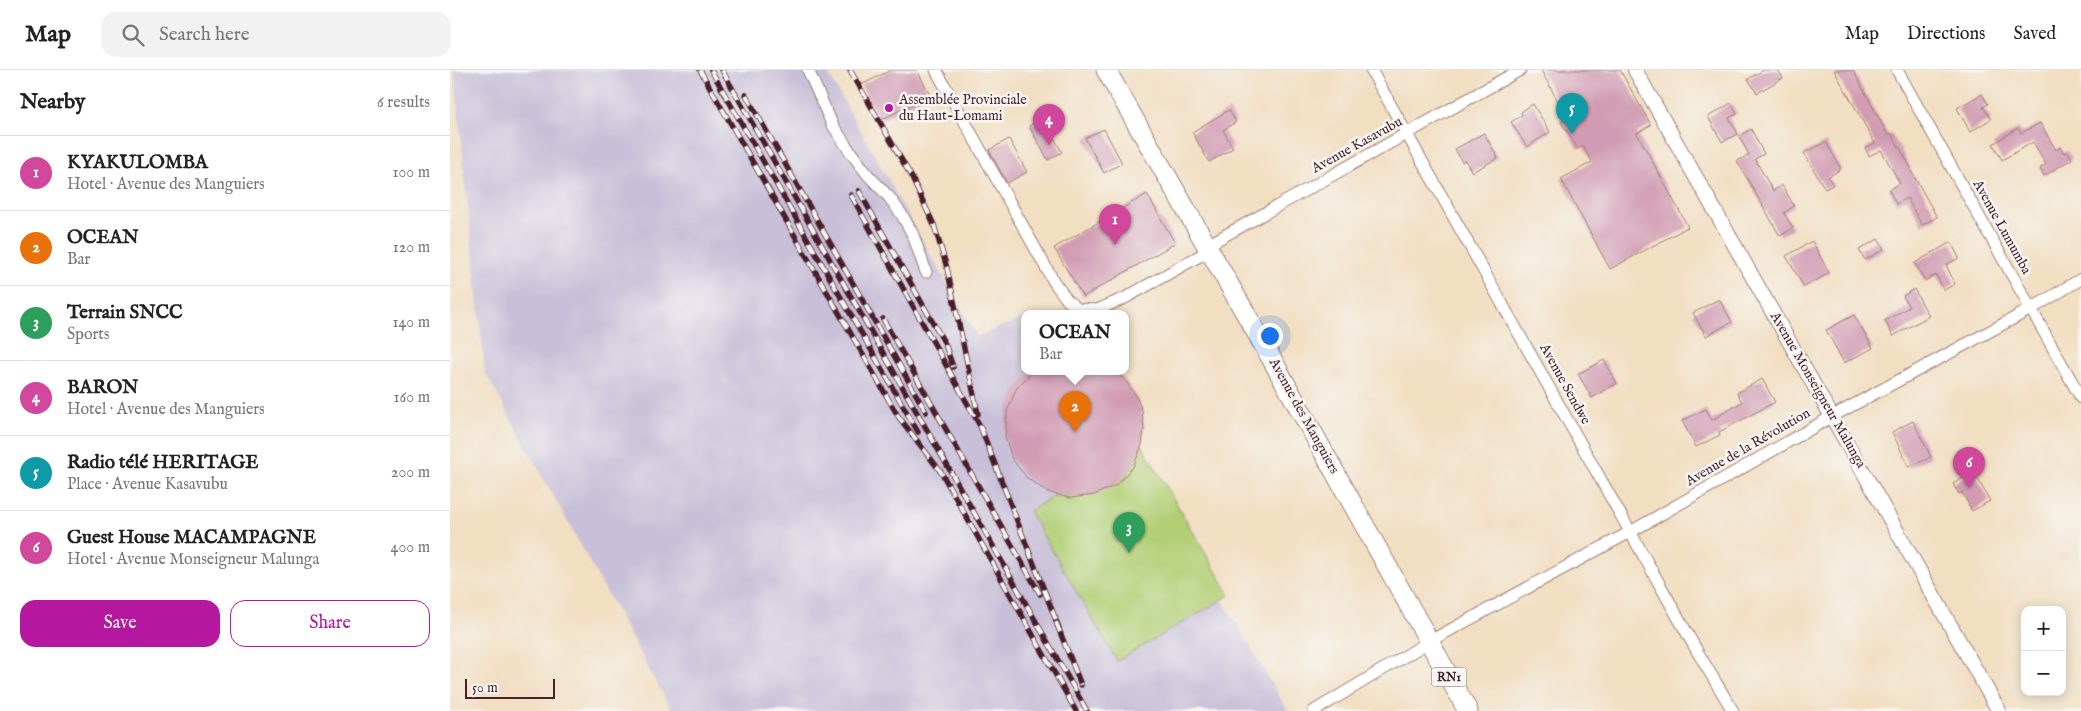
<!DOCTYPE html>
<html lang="en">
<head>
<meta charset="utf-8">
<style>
  :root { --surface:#fff; --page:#f2f2f2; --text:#222; --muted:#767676; --line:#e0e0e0; --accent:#b5179e }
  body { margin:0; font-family:"IM FELL English",serif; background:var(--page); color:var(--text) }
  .controls { position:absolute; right:15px; bottom:15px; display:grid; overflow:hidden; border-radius:10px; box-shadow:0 2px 12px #0003 }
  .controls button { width:45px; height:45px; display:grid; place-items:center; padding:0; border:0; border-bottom:1px solid var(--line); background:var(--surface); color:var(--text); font:25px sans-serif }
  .scale { position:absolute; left:15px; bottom:12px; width:90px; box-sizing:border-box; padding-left:5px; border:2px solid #4a1f2b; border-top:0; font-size:14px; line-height:18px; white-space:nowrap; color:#4a1f2b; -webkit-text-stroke:4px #f6f6f2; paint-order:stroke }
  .you { position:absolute; left:819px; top:265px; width:18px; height:18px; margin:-12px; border:4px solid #fff; border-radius:50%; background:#1a73e8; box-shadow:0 0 0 8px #1a73e833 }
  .badge { display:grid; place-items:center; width:32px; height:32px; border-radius:50%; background:var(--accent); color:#fff; font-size:16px; font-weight:700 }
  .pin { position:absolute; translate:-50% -41px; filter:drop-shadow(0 1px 2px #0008) }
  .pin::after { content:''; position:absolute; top:26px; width:18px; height:15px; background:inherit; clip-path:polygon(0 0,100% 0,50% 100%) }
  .popup { position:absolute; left:571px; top:240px; width:108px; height:65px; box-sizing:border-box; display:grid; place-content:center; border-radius:10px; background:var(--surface); filter:drop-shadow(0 1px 4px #0005); font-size:16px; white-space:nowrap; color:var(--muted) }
  .popup b { font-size:19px; color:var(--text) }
  .popup::after { content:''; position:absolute; left:50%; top:100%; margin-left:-10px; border:10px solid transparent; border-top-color:var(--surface) }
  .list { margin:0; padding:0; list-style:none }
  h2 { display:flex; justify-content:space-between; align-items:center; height:65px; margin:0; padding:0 20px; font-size:21px }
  h2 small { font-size:16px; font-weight:400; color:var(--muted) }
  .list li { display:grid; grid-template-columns:32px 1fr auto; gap:15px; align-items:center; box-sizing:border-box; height:75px; padding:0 20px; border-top:1px solid var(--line) }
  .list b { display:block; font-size:19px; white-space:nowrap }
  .list p { margin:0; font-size:16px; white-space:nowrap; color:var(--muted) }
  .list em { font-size:16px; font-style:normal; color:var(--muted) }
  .actions { display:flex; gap:10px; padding:15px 20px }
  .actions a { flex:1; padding:11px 0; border:1px solid var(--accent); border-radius:15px; text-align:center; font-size:18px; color:var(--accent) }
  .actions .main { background:var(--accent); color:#fff }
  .icon { flex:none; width:28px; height:28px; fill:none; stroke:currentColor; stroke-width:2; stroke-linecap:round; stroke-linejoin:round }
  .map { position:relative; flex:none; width:1631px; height:641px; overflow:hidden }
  header { display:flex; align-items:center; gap:30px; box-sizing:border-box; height:70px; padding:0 25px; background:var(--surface); border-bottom:1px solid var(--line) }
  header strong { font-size:24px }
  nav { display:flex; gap:28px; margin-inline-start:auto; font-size:18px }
  .search { width:350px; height:45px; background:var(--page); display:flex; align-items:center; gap:12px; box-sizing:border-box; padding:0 18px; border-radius:15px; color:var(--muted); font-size:19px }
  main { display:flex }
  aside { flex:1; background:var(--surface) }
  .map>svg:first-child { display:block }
  .industrial { fill:#c8bfd8 }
  .green { fill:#b2cf75; stroke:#7e7750 }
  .building { fill:#d19cb3 }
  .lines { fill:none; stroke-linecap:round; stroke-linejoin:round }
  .minor-casing { stroke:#9e7e76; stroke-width:13 }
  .tertiary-casing { stroke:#9e7e76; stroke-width:16 }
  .trunk-casing { stroke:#9e7e76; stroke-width:21 }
  .minor { stroke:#fff; stroke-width:11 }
  .tertiary { stroke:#fff; stroke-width:14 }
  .trunk { stroke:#fff; stroke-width:19 }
  .rail-casing { stroke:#4a1f2b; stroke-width:5.5 }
  .rail { stroke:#f6f6f2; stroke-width:4; stroke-dasharray:11; stroke-linecap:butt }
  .poi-dot { fill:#b5179e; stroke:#f6f6f2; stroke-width:2 }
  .labels { text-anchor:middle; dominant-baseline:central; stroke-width:5; stroke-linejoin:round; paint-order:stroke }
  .shield { fill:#f6f6f2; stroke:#7e6067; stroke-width:1 }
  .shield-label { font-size:12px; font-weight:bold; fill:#4a1f2b }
  .poi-label { font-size:14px; fill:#4a1f2b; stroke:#f6f6f2; text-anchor:start }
  .street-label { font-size:14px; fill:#4a1f2b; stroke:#f6f6f2 }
</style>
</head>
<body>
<header>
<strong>Map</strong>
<div class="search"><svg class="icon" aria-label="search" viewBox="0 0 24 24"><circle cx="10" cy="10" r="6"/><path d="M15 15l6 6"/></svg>Search here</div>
<nav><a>Map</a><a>Directions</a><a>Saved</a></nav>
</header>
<main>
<aside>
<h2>Nearby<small>6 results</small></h2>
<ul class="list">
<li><span class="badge" style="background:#d1479c">1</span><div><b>KYAKULOMBA</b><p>Hotel · Avenue des Manguiers</p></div><em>100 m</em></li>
<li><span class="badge" style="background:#e8710a">2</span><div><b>OCEAN</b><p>Bar</p></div><em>120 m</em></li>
<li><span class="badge" style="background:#2e9e5b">3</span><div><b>Terrain SNCC</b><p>Sports</p></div><em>140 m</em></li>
<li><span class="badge" style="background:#d1479c">4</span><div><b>BARON</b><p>Hotel · Avenue des Manguiers</p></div><em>160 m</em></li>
<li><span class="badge" style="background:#0f9aa8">5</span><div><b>Radio télé HERITAGE</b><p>Place · Avenue Kasavubu</p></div><em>200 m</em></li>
<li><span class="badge" style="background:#d1479c">6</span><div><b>Guest House MACAMPAGNE</b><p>Hotel · Avenue Monseigneur Malunga</p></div><em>400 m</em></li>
</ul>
<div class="actions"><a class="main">Save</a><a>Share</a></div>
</aside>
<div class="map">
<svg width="1631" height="641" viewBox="0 0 1631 641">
  <rect width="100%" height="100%" fill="#f6f6f2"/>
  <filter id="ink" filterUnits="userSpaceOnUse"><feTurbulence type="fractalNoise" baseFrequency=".02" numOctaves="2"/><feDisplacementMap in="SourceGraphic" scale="10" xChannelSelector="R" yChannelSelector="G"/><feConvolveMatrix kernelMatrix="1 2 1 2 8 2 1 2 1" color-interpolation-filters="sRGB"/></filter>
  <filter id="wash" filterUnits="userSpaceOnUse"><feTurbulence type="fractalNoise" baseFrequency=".0096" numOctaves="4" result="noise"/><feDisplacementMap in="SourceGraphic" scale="20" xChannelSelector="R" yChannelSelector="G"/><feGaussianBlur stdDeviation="1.12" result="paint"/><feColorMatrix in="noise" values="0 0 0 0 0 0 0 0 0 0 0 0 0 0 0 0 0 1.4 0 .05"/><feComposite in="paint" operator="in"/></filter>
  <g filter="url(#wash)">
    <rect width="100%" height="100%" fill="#f2dec1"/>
    <path class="industrial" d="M4,0h372l151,266 48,-18v53h62l201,340h-616l-187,-339z"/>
    <path class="green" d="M692,375l88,150 -113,66 -88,-150z"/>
    <g id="blocks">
      <g class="building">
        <path d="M441,0h26l13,25 -51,26 -18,-36z"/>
        <path d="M1091,0h79l31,55 -14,8 51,94 -78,42 -49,-90 31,-17 -9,-16 -5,3 -17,-27 6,-4z"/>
        <path d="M1314,0h14l5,8 -26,15 -9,-14z"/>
        <path d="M1384,0h19l35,65 3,-2 20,35 -1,1 27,48 -15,8 -15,-27 -11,6 -7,-14 11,-7 -19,-33 -12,6 -4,-8 10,-5z"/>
        <path d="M1532,24l6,10 -5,3 8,12 -21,13 -13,-24z"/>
        <path d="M1281,33l6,11 -8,4 9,16 -16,8 -14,-25z"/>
        <path d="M1083,34l17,28 -23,15 -16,-25 11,-7 -1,-3z"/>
        <path d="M779,40l7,12 -13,8 10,18 -24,14 -17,-30z"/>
        <path d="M593,48l19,34 -14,8 -19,-34z"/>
        <path d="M1590,53l16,27 4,-3 4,6 3,-2 5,8 -28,17 -4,-8 6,-4 -13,-22 -31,18 -9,-16 25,-16 3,5z"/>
        <path d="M654,59l18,34 -18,10 -19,-35z"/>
        <path d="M1301,59l13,25 -9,5 18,32 9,-6 12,21 -10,7 9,15 -13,8 -43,-75 12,-6 -10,-19z"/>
        <path d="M1034,63l14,25 -26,14 -7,-12 -3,2 -7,-13z"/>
        <path d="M559,69l18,33 -20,11 -18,-33z"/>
        <path d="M1376,72l15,27 -13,8 5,8 -8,4 -21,-36z"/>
        <path d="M697,124l28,49 -92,54 -29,-49z"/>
        <path d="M1428,169l6,10 -19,11 -6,-10z"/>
        <path d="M1362,171l17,32 -25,14 -18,-31z"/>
        <path d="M1501,172l8,16 -13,7 9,19 -11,6 -8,-15 -11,6 -10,-18z"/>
        <path d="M1464,219l15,27 -36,20 -8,-15 24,-14 -6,-11z"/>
        <path d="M1269,229l13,23 -26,14 -13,-23z"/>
        <path d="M1404,245l19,33 -29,15 -18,-33z"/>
        <path d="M1154,290l13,23 -25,15 -14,-24z"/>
        <path d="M586,301h77l11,8 11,15 7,16 2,18 -2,17 -9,22 -17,18 -22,10 -24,3 -23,-6 -20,-14 -15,-19 -7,-23 2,-24 9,-23 12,-13z"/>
        <path d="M1312,309l13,23 -56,30 1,3 -24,12 -14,-26 24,-12 6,11 30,-18 -5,-9z"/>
        <path d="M1463,351l18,36 -22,10 -17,-35z"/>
        <path d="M1524,402l16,29 -18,10 -10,-19 -3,2 -6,-10z"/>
      </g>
    </g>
  </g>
  <g filter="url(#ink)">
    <use href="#blocks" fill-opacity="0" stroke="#9e7e76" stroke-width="1"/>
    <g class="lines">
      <g class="minor-casing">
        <g id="minor">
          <path d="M358,0l24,54 17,26 19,25 21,22 13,18 11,20 13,37"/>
          <path d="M486,0l118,212 14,19 10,8 19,1 28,-12 85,-48"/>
          <path d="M921,0l326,581 36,60"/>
          <path d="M1447,0l184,328"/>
          <path d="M758,175l312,-175"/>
          <path d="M864,641l116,-70 202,-110 201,-115 198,-107 50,-30"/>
        </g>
      </g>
      <g class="tertiary-casing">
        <path id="tertiary" d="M1185,0l364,641"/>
      </g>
      <g class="trunk-casing">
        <path id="trunk" d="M656,0l164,286 198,355"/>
      </g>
      <use href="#minor" class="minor"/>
      <use href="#tertiary" class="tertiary"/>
      <use href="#trunk" class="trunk"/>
      <g class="rail-casing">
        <g id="rail">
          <path d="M250,0l198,346 43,56 135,239"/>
          <path d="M261,0l207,362"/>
          <path d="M272,0l365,641"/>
          <path d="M400,0l61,106 23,49 13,43 31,146"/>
          <path d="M296,25l180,317"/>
          <path d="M409,121l86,153 8,23"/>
          <path d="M401,125l129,231 79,202"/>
          <path d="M433,249l157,275"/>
          <path d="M606,552l25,63"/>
        </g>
      </g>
      <use href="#rail" class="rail"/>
    </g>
  </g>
  <circle class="poi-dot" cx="439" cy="38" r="5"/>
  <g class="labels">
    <rect class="shield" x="981.5" y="597.5" width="35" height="19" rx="4"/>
    <g class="shield-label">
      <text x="999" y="607">RN1</text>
    </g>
    <g class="poi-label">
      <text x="449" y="30">Assemblée Provinciale<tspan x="449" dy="16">du Haut-Lomami</tspan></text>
    </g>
    <g class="street-label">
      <text transform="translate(907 75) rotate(-29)">Avenue Kasavubu</text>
      <text transform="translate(1552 157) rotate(61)">Avenue Lumumba</text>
      <text transform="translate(1115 314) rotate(61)">Avenue Sendwe</text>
      <text transform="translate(1368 320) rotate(60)">Avenue Monseigneur Malunga</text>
      <text transform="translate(854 346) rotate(61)">Avenue des Manguiers</text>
      <text transform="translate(1298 377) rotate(-30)">Avenue de la Révolution</text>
    </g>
  </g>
</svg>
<div class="controls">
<button>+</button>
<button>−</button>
</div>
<div class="scale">50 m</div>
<div class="you"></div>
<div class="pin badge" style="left:665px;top:175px;background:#d1479c">1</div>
<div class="pin badge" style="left:625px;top:362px;background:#e8710a">2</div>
<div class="popup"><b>OCEAN</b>Bar</div>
<div class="pin badge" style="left:679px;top:483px;background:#2e9e5b">3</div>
<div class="pin badge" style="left:599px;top:75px;background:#d1479c">4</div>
<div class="pin badge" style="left:1122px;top:64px;background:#0f9aa8">5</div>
<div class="pin badge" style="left:1519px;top:418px;background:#d1479c">6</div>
</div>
</main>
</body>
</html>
